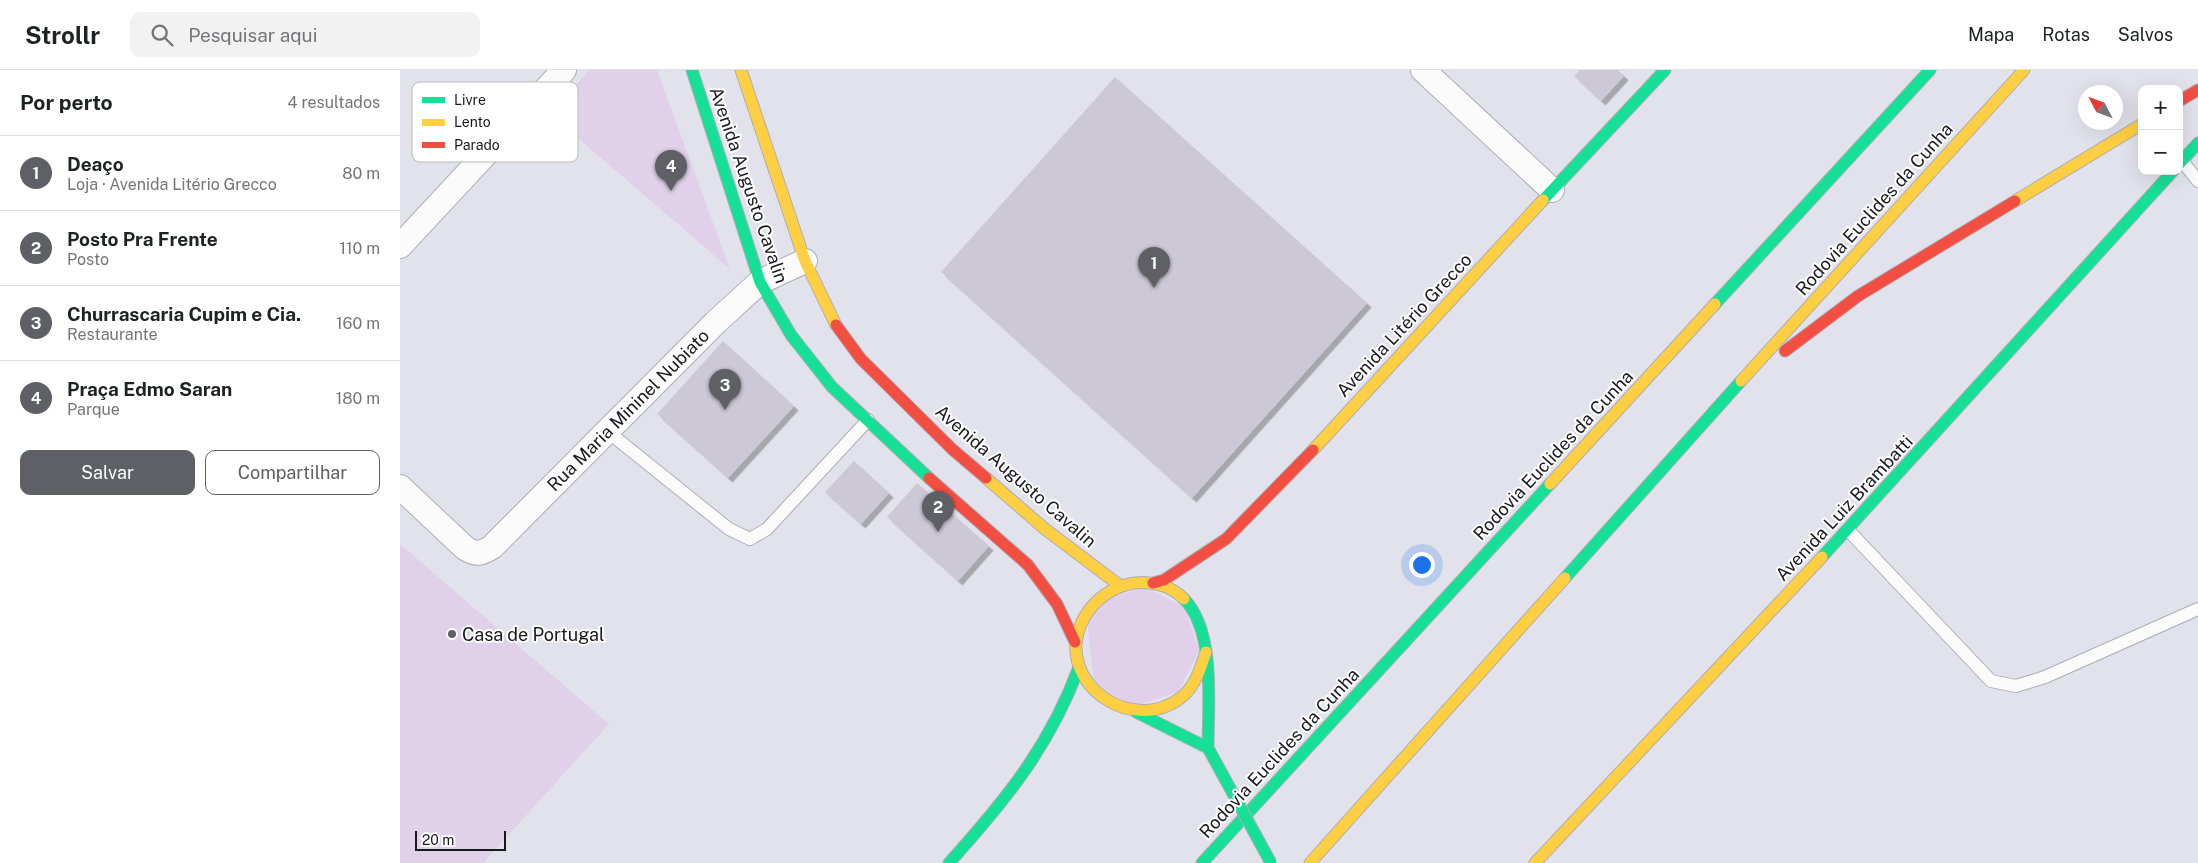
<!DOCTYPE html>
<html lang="pt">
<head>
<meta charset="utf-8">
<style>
  :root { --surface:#fff; --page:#f2f2f2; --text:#202124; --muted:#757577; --line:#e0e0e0; --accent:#5f5f66 }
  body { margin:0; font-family:"Public Sans",sans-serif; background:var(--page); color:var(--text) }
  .controls { position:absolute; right:15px; top:15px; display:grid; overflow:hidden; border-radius:10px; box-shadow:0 5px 20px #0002 }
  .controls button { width:45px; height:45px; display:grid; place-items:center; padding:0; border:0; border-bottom:1px solid var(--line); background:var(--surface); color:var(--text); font:25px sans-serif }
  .compass { position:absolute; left:1678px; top:15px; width:45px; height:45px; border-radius:50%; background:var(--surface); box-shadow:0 5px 20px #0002; rotate:311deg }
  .scale { position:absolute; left:15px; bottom:12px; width:91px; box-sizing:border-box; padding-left:5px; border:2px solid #18181e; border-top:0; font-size:14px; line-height:18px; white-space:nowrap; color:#18181e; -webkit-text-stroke:4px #fff; paint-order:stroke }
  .you { position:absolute; left:1021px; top:494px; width:18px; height:18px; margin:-12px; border:4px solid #fff; border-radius:50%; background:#1a73e8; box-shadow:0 0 0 8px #1a73e833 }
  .badge { display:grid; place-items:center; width:32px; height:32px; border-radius:50%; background:var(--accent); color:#fff; font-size:16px; font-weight:700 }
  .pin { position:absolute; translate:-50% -41px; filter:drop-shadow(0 1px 2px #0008) }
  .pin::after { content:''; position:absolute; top:26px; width:18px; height:15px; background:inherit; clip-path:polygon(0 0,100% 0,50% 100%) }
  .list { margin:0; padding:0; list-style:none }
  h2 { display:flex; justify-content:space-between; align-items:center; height:65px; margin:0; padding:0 20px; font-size:21px }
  h2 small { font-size:16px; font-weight:400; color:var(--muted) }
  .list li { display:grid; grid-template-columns:32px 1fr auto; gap:15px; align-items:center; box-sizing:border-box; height:75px; padding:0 20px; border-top:1px solid var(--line) }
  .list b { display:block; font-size:19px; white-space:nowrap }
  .list p { margin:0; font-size:16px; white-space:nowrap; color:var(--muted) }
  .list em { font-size:16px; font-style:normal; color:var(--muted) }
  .actions { display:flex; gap:10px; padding:15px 20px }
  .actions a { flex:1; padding:11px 0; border:1px solid var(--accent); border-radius:10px; text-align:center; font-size:18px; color:var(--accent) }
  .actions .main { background:var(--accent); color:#fff }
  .icon { flex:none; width:28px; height:28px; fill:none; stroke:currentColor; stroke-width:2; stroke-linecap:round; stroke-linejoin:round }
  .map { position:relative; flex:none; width:1798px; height:793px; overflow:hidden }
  header { display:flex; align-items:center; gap:30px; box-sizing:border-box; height:70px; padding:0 25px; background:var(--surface); border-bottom:1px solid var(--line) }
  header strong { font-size:24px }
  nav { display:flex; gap:28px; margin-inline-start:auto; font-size:18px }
  .search { width:350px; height:45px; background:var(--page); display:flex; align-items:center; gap:12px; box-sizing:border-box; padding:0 18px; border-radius:10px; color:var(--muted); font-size:19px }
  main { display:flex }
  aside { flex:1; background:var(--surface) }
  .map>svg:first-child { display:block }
  .green { fill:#e1d0ea }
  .building { fill:#ccc8d6; filter:url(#shadow) }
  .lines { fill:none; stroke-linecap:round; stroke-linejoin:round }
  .lane-casing { stroke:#adadb4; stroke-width:14 }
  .street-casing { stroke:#adadb4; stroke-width:26 }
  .fast-casing { stroke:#adadb4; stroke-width:13 }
  .slow-casing { stroke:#adadb4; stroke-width:13 }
  .jam-casing { stroke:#adadb4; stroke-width:13 }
  .lane { stroke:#fbfbfc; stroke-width:12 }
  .street { stroke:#fbfbfc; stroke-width:24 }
  .fast { stroke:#16e098; stroke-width:11 }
  .slow { stroke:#ffcf43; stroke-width:11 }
  .jam { stroke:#f24e42; stroke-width:11 }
  .fast-bridge-casing { stroke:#adadb4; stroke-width:13; stroke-linecap:butt }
  .fast-bridge { stroke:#16e098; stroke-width:11 }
  .poi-dot { fill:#5f5f66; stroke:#fff; stroke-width:2 }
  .labels { text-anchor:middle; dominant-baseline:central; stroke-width:4; stroke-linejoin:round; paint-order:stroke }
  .street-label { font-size:18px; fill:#18181e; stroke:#fff }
  .poi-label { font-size:18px; fill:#18181e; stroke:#fff; text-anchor:start }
  .key { fill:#fff; stroke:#bababc; stroke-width:1 }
  .key-label { font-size:14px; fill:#18181e }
</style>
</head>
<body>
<header>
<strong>Strollr</strong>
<div class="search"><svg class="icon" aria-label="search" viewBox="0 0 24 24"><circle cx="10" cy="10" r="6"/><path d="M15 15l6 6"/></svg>Pesquisar aqui</div>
<nav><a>Mapa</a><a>Rotas</a><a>Salvos</a></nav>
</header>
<main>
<aside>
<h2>Por perto<small>4 resultados</small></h2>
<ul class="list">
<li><span class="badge">1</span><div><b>Deaço</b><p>Loja · Avenida Litério Grecco</p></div><em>80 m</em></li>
<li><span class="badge">2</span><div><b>Posto Pra Frente</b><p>Posto</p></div><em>110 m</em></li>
<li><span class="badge">3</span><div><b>Churrascaria Cupim e Cia.</b><p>Restaurante</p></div><em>160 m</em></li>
<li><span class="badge">4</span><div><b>Praça Edmo Saran</b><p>Parque</p></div><em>180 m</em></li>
</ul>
<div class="actions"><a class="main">Salvar</a><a>Compartilhar</a></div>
</aside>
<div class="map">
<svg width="1798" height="793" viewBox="0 0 1798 793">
  <defs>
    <filter id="shadow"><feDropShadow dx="4.5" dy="4.5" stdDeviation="0" flood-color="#0004"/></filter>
  </defs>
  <rect width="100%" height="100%" fill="#e2e2ec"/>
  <g class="green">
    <path d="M189,0h68l73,199 -180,-155z"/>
    <path d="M0,474l209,180 -126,139h-83z"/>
    <path d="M744,517l41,20 14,44 -21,41 -43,14 -41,-21 -7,-65 14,-19z"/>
  </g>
  <g class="building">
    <path d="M1180,0h38l6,6 -23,25 -27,-25z"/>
    <path d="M715,7l252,226 -175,195 -251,-226z"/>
    <path d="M323,271l71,65 -66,72 -71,-64z"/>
    <path d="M454,391l35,32 -28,31 -36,-32z"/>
    <path d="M517,413l72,63 -31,35 -71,-64z"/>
  </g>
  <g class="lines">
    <g class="lane-casing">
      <g id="lane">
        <path d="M1782,91l16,20"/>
        <path d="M207,361l122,98 21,10 17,-10 101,-109"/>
        <path d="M1448,460l143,151 25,5 29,-9 153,-68"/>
      </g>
    </g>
    <g class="street-casing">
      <g id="street">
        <path d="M1023,0l129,120"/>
        <path d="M0,176l164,-176"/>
        <path d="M0,417l65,61c11,7 16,6 27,-1l224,-225 44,-40 45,-21"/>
      </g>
    </g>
    <g class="fast-casing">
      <g id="fast">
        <path d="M292,0l68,212 31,53 41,52 97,91"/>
        <path d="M1779,94l19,-21"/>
        <path d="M1143,130l122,-130"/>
        <path d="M1315,234l215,-234"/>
        <path d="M1422,487l351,-386"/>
        <path d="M1165,508l176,-197"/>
        <path d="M736,642l72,36c0,-42 8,-117 -24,-149"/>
        <path d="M549,793c56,-62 101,-117 130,-196"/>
        <path d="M802,793l348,-379"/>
      </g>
    </g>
    <g class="slow-casing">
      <g id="slow">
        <path d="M341,0l64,191 31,64"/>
        <path d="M1615,131l127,-77"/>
        <path d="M1341,311l283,-311"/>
        <path d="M913,380l230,-250"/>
        <path d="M586,408l59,51 74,56"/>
        <path d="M1150,414l165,-180"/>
        <path d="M784,529c-14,-15 -39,-20 -59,-14 -21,7 -35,19 -44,39 -26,60 54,114 103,71 12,-11 17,-28 22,-43"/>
        <path d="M910,793l255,-285"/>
        <path d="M1135,793l287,-306"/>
      </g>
    </g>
    <g class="jam-casing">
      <g id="jam">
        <path d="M1779,31l19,-11"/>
        <path d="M436,255l25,34 91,90 34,29"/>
        <path d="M1385,281l73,-55 157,-95"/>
        <path d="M529,408l99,87 29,39 18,38"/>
        <path d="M753,513l11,-3 62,-41 87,-89"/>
      </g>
    </g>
    <use href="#lane" class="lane"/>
    <use href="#street" class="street"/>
    <use href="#fast" class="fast"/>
    <use href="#slow" class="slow"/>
    <use href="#jam" class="jam"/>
    <g class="fast-bridge-casing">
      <path id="fast-bridge" d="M808,678l63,115"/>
    </g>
    <use href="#fast-bridge" class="fast-bridge"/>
  </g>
  <circle class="poi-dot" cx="52" cy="564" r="5"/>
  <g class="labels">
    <g class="street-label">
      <text transform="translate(349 115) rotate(71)">Avenida Augusto Cavalin</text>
      <text transform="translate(1474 139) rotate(-48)">Rodovia Euclides da Cunha</text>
      <text transform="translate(1004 255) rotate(-47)">Avenida Litério Grecco</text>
      <text transform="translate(228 340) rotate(-45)">Rua Maria Mininel Nubiato</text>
      <text transform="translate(1153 385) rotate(-47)">Rodovia Euclides da Cunha</text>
      <text transform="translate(616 406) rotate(41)">Avenida Augusto Cavalin</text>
      <text transform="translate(1444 438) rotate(-47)">Avenida Luiz Brambatti</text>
      <text transform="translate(879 683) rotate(-47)">Rodovia Euclides da Cunha</text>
    </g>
    <g class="poi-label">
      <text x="62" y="564">Casa de Portugal</text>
    </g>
  </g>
  <rect x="12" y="12" width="166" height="80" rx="8" class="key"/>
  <rect x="22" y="27" width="23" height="6" fill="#16e098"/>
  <rect x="22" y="49" width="23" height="7" fill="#ffcf43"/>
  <rect x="22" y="72" width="23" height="6" fill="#f24e42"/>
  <g class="key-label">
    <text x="54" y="35">Livre</text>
    <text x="54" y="57">Lento</text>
    <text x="54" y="80">Parado</text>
  </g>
</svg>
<div class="controls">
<button>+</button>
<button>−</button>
</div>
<svg class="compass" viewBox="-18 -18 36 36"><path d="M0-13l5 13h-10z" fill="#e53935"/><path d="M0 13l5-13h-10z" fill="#757577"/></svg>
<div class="scale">20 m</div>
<div class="you"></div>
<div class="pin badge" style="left:754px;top:218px">1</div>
<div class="pin badge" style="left:538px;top:462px">2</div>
<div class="pin badge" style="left:325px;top:340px">3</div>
<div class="pin badge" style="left:271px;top:121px">4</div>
</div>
</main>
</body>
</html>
